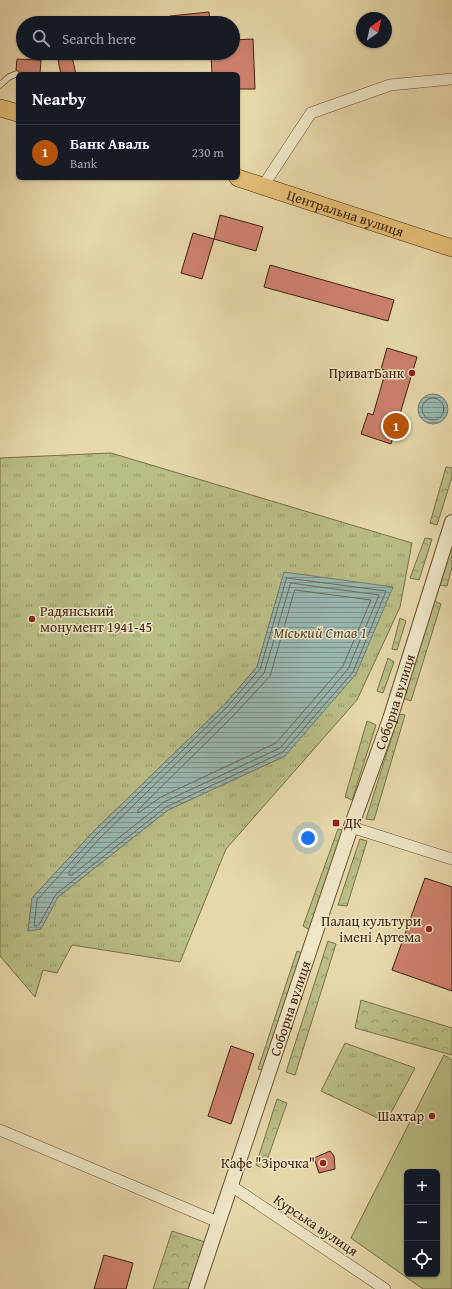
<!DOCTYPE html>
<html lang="en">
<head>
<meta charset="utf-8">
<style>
  :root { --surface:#171b24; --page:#20242c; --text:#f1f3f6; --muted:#9ea1a6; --line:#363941; --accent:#b45309 }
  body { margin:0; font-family:"Gentium Book Plus",serif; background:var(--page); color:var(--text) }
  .controls { position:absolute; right:12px; bottom:12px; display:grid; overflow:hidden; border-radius:6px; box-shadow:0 1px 3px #0004 }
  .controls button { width:36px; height:36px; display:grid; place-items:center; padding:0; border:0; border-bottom:1px solid var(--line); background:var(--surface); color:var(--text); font:20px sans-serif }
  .compass { position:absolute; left:356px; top:12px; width:36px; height:36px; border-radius:50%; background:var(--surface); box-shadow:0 1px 3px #0004; rotate:34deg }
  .you { position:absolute; left:308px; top:838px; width:14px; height:14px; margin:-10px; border:3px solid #fff; border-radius:50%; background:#1a73e8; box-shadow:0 0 0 6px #1a73e833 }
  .badge { display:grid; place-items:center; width:26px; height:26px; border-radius:50%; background:var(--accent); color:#fff; font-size:13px; font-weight:700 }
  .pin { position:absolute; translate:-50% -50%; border:2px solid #fff; box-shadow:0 1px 4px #0006 }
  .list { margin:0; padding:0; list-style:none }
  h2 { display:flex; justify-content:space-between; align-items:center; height:52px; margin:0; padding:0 16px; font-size:17px }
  h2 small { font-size:13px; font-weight:400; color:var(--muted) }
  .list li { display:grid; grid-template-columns:26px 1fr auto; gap:12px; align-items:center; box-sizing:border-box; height:56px; padding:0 16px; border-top:1px solid var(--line) }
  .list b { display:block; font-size:15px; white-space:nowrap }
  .list p { margin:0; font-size:13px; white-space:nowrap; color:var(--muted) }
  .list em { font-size:13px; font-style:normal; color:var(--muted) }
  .icon { flex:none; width:22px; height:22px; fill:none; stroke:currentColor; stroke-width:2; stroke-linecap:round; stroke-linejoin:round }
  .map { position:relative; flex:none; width:452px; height:1289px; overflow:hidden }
  .search { position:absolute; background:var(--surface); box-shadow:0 1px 3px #0004; left:16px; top:16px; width:224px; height:44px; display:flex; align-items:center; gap:10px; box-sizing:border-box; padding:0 14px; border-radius:22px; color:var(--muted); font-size:15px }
  .panel { position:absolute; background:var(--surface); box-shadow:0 1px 3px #0004; left:16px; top:72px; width:224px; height:108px; border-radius:6px }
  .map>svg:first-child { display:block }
  .grass { fill:url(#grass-tufts); stroke:#7c7048; fill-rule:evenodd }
  .forest { fill:url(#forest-crowns); stroke:#7c7048 }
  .pitch { fill:#b9be85; stroke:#7c7048; fill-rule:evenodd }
  .water { fill:url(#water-rules); stroke:#757c6f }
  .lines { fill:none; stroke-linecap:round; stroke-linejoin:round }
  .shore { stroke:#6c6c5e; stroke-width:1 }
  .building { fill:#cd816d; stroke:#40210b }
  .service-casing { stroke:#6a4f32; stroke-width:7 }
  .minor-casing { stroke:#6a4f32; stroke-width:12 }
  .tertiary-casing { stroke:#6a4f32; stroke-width:16 }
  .primary-casing { stroke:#40210b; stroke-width:18 }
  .service { stroke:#efe6c7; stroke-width:5.5 }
  .minor { stroke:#efe6c7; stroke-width:11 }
  .tertiary { stroke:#efe6c7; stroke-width:14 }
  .primary { stroke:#e3bc74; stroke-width:17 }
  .poi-dot { fill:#8f2418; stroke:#efe6c7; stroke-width:1.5 }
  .labels { text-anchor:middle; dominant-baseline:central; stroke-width:3; stroke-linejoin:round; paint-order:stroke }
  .street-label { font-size:14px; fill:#40210b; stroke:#efe6c7 }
  .poi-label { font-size:14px; fill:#40210b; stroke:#efe6c7; text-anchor:end }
  .water-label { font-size:15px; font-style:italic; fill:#564734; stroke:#efe6c7 }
</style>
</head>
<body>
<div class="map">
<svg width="452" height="1289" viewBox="0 0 452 1289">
  <defs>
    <pattern id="grass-tufts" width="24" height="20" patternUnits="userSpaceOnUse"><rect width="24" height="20" fill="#b9be85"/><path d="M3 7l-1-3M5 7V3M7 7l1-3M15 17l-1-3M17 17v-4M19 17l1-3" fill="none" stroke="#989a6b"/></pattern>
    <pattern id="forest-crowns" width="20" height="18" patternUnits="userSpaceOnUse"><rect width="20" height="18" fill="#b9be85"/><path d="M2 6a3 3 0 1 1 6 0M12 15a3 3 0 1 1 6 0" fill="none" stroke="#989a6b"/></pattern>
    <pattern id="water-rules" width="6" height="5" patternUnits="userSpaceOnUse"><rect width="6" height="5" fill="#99b8b1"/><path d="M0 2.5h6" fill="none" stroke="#7e958e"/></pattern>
  </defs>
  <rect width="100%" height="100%" fill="#e6d8a9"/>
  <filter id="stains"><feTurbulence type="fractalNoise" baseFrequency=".005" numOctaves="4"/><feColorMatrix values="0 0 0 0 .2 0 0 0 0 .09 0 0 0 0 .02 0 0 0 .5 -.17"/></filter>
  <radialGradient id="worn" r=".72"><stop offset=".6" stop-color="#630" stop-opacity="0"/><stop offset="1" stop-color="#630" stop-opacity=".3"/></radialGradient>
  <g class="grass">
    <path d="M111,453l301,90 -12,64 -43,93 -131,149 -46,113 -108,-17 -15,28 -14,-3 -8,27 -35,-41v-498zM284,573l1,183 -117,54 -110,87 -30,34 4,-33 61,-66 132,-128 32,-37z"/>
    <path d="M345,1043l70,25 -29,54 -65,-31z"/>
  </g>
  <g class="forest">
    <path d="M446,467l6,1v9l-15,48 -7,-2z"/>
    <path d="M425,538l7,1 -13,41 -9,-2z"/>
    <path d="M452,543v24l-5,19 -9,-1z"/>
    <path d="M433,600l8,4 -30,97 -8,-3z"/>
    <path d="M400,618l6,3 -9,29 -5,-1z"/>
    <path d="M388,658l6,4 -11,31 -6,-2z"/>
    <path d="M399,714l6,1 -31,105 -8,-1z"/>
    <path d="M367,721l9,4 -24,75 -7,-3z"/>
    <path d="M338,829l5,1 -33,100 -7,-4z"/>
    <path d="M360,839l7,2 -20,65 -9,-1z"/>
    <path d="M328,941l8,3 -41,131 -9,-3z"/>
    <path d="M297,951l8,3 -38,118 -9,-3z"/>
    <path d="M361,1000l91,28v27l-97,-27z"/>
    <path d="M277,1099l10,4 -23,66 -8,-4z"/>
    <path d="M172,1231l33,11 -17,47h-35z"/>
  </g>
  <path class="pitch" d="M444,1055l8,5v229h-29l-72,-51zM407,1172h30v102h-30z"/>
  <g class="water">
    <circle cx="433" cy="409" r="15"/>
    <path d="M284,572l109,15 -37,87 -71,82 -117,54 -110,87 -17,32 -13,2 4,-33 61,-66 132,-128 32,-37z"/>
  </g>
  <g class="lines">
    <g class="shore">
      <circle cx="433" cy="409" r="11"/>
      <path d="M287,578l99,13 -33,81 -70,80 -117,55 -110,87 -17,31 -5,1 3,-26 59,-65 131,-128 33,-38z"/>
      <path d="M291,583l88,12 -31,74 -68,79 -116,54 -92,73h-3v-3l31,-34 131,-128 33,-37z"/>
      <path d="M295,590l76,10 -28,66 -67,77 -115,54 -23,16v-3l97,-96 35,-38z"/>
    </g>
  </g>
  <g class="building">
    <path d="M209,12l1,11h-40v-7z"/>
    <path d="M253,39l2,50h-17v-15h-26l-1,-21h22v-13z"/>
    <path d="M72,57l4,17h-15l-3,-14z"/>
    <path d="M17,59l24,1 -1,14h-20l-4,-4z"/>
    <path d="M220,215l43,12 -7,24 -42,-12z"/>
    <path d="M193,233l21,6 -12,40 -21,-6z"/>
    <path d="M270,265l124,35 -6,21 -124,-34z"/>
    <path d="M387,348l30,9 -26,87 -30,-10 7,-21 5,2 13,-45 -5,-1z"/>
    <path d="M425,878l27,9v104l-60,-21z"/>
    <path d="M231,1046l23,8 -23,70 -23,-8z"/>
    <path d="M330,1151l4,5 1,13 -16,4 -5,-15z"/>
    <path d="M104,1255l29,8 -7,26h-32z"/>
  </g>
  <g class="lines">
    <g class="service-casing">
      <path id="service" d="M0,85l9,-8 7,-3"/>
    </g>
    <g class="minor-casing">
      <g id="minor">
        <path d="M263,186l48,-73 79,-28 62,-6"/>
        <path d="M351,827l101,32"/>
        <path d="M0,1130l218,92"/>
        <path d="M230,1185l155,104"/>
      </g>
    </g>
    <g class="tertiary-casing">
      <g id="tertiary">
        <path id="s1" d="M196,1289l155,-462 39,-108 62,-197"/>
      </g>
    </g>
    <g class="primary-casing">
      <g id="primary">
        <path d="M0,108l18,5"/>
        <path id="s2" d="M238,178l214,70"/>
      </g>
    </g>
    <use href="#service" class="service"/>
    <use href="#minor" class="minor"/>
    <use href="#tertiary" class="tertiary"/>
    <use href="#primary" class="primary"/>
  </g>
  <g class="poi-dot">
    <circle cx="412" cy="373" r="4"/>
    <circle cx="32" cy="619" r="4"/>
    <rect x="332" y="819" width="8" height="8" rx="2"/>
    <circle cx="429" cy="929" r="4"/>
    <circle cx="432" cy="1116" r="4"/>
    <circle cx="323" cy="1163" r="4"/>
  </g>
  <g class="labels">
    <g class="street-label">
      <text stroke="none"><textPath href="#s2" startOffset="113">Центральна вулиця</textPath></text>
      <text stroke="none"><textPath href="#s1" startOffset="620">Соборна вулиця</textPath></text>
      <text stroke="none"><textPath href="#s1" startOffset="296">Соборна вулиця</textPath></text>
      <text transform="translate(316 1225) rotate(34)">Курська вулиця</text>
    </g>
    <g class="poi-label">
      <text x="404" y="373">ПриватБанк</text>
      <text x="40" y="611" text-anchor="start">Радянський<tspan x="40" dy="16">монумент 1941-45</tspan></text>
      <text x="344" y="823" text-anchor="start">ДК</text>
      <text x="421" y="921">Палац культури<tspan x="421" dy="16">імені Артема</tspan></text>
      <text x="424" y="1116">Шахтар</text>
      <text x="315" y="1163">Кафе "Зірочка"</text>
    </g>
    <g class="water-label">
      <text x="320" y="632">Міський Став 1</text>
    </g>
  </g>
  <rect width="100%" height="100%" filter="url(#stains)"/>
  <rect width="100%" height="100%" fill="url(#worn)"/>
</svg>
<div class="controls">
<button>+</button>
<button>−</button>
<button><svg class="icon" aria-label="locate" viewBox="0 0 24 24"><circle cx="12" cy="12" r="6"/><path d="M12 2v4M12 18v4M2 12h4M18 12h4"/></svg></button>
</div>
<svg class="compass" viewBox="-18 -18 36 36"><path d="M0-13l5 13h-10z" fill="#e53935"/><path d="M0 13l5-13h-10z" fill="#9ea1a6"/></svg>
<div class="you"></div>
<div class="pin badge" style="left:396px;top:426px">1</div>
<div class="search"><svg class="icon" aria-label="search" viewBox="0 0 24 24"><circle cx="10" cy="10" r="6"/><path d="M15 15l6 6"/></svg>Search here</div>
<section class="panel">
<h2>Nearby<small></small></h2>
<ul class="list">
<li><span class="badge">1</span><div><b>Банк Аваль</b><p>Bank</p></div><em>230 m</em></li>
</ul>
</section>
</div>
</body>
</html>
